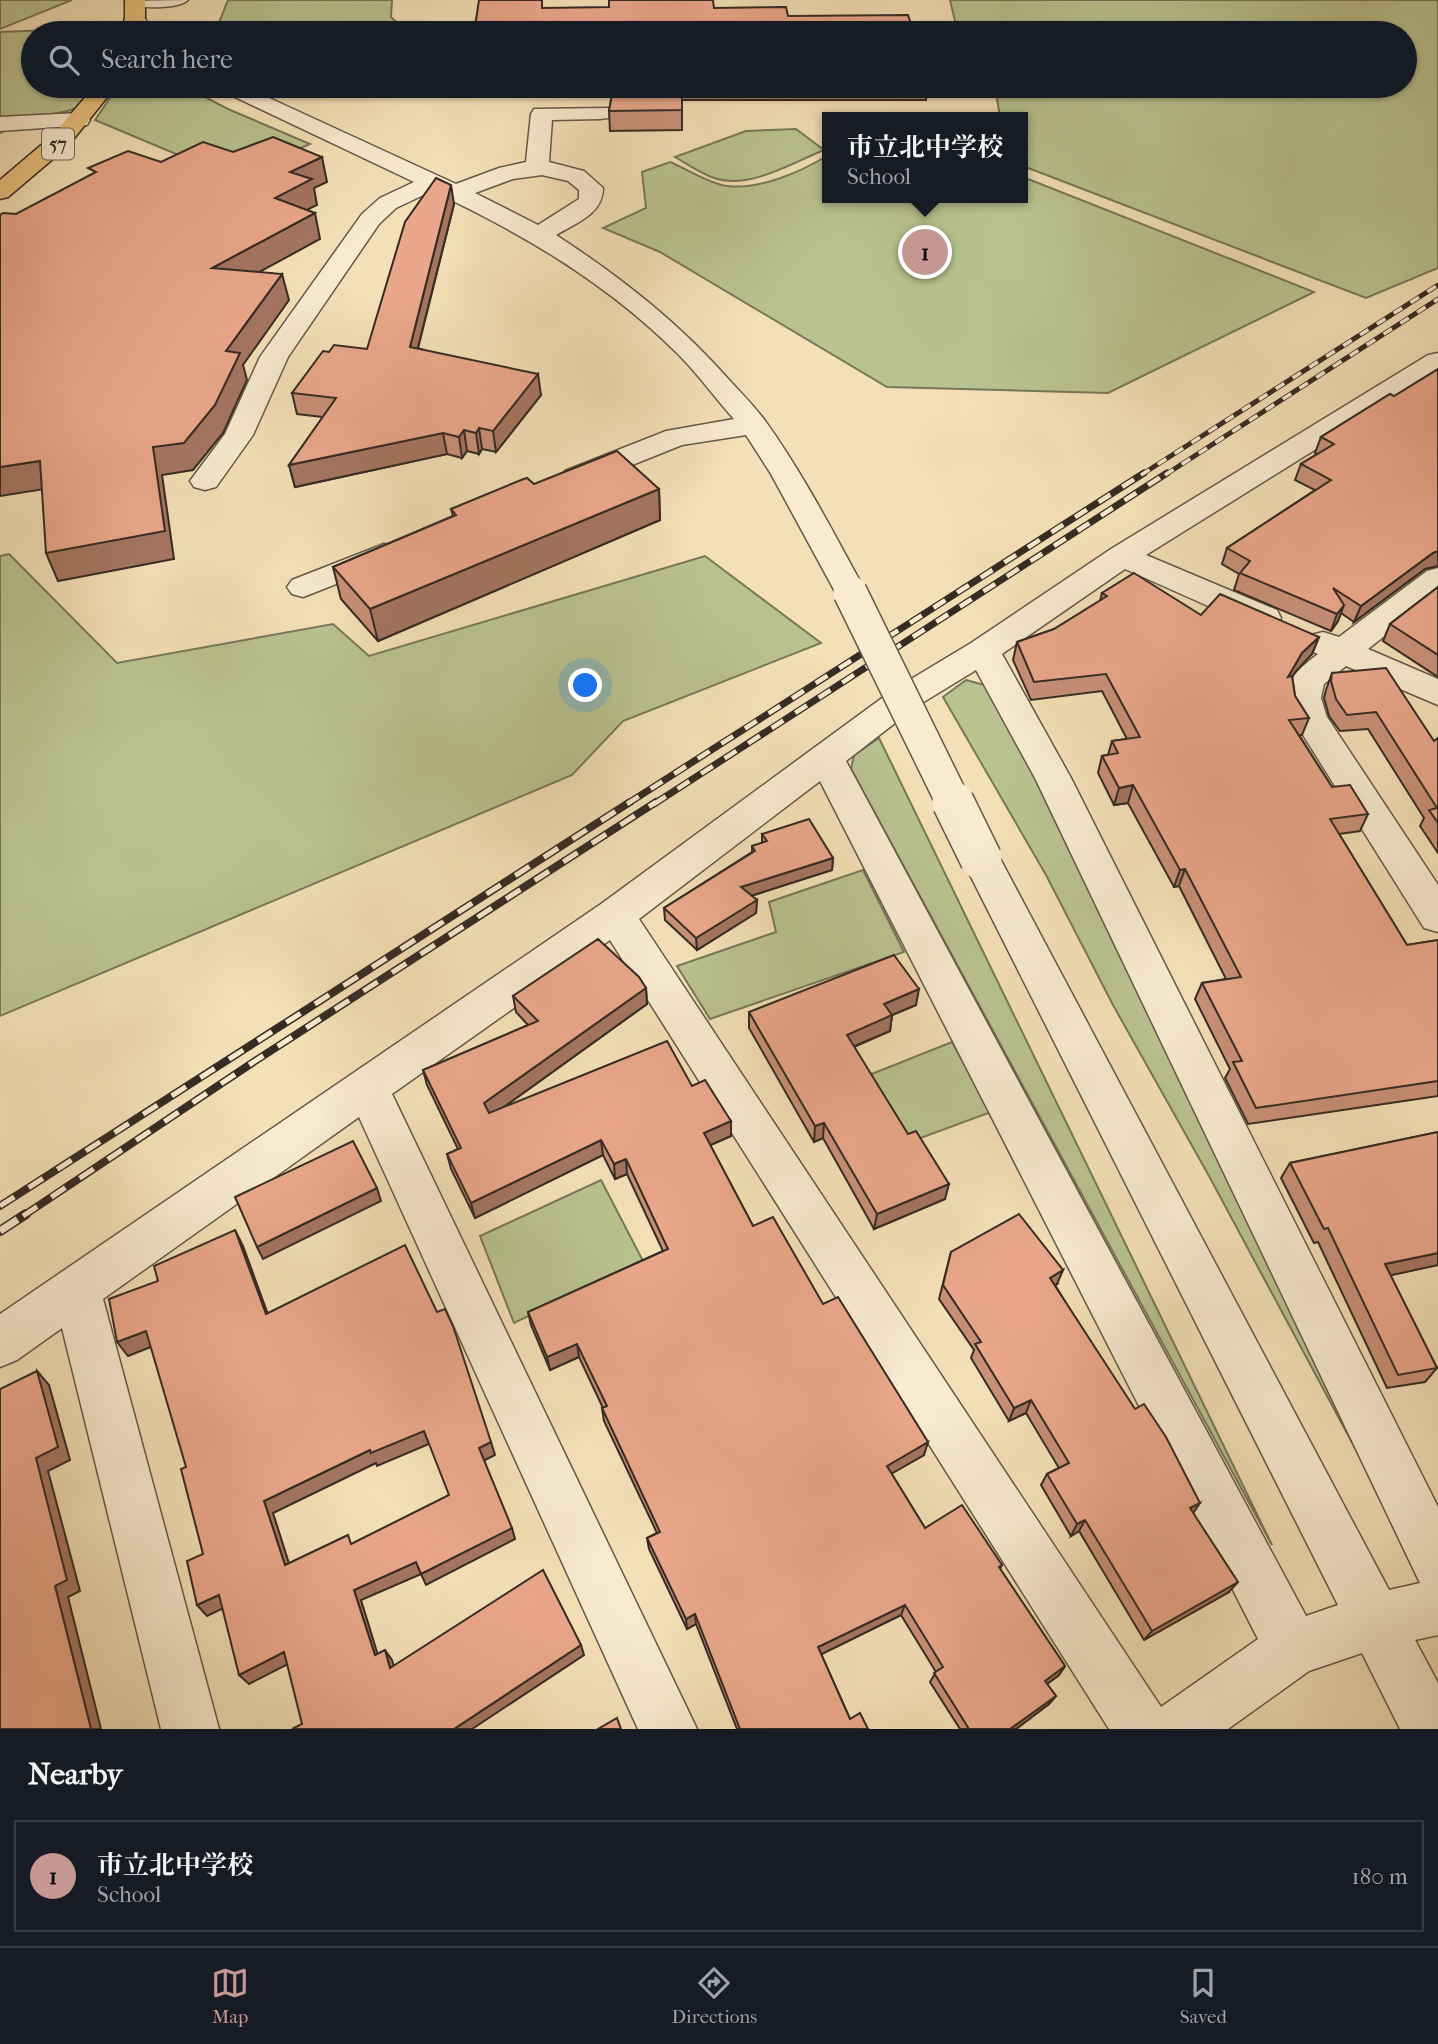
<!DOCTYPE html>
<html lang="en">
<head>
<meta charset="utf-8">
<style>
  :root { --surface:#171b24; --page:#20242c; --text:#f1f3f6; --muted:#9ea1a6; --line:#363941; --accent:#c59692 }
  body { margin:0; font-family:"IM FELL French Canon","Noto Serif JP",serif; background:var(--page); color:var(--text) }
  .you { position:absolute; left:586px; top:686px; width:24px; height:24px; margin:-18px; border:5px solid #fff; border-radius:50%; background:#1a73e8; box-shadow:0 0 0 10px #1a73e833 }
  .badge { display:grid; place-items:center; width:46px; height:46px; border-radius:50%; background:var(--accent); color:#111; font-size:23px; font-weight:700 }
  .pin { position:absolute; translate:-50% -50%; border:4px solid #fff; box-shadow:0 2px 7px #0006 }
  .popup { position:absolute; left:822px; top:112px; width:206px; height:91px; box-sizing:border-box; display:grid; place-content:center; border-radius:0px; background:var(--surface); filter:drop-shadow(0 2px 5px #0005); font-size:23px; white-space:nowrap; color:var(--muted) }
  .popup b { font-size:26px; color:var(--text) }
  .popup::after { content:''; position:absolute; left:50%; top:100%; margin-left:-14px; border:14px solid transparent; border-top-color:var(--surface) }
  .list { margin:0; padding:0; list-style:none }
  h2 { display:flex; justify-content:space-between; align-items:center; height:91px; margin:0; padding:0 28px; font-size:30px }
  h2 small { font-size:23px; font-weight:400; color:var(--muted) }
  .list li { display:grid; grid-template-columns:46px 1fr auto; gap:21px; align-items:center; box-sizing:border-box; height:112px; margin:0 14px 14px; padding:0 14px; border:2px solid var(--line); border-radius:0px }
  .list b { display:block; font-size:26px; white-space:nowrap }
  .list p { margin:0; font-size:23px; white-space:nowrap; color:var(--muted) }
  .list em { font-size:23px; font-style:normal; color:var(--muted) }
  .icon { flex:none; width:38px; height:38px; fill:none; stroke:currentColor; stroke-width:2; stroke-linecap:round; stroke-linejoin:round }
  .map { position:relative; flex:none; width:1438px; height:1729px; overflow:hidden }
  .search { position:absolute; background:var(--surface); box-shadow:0 2px 5px #0004; left:21px; right:21px; top:21px; height:77px; display:flex; align-items:center; gap:18px; box-sizing:border-box; padding:0 24px; border-radius:38px; color:var(--muted); font-size:26px }
  .sheet { height:217px; background:var(--surface) }
  nav { display:flex; justify-content:space-around; align-items:center; box-sizing:border-box; height:98px; border-top:2px solid var(--line); background:var(--surface); font-size:19px; color:var(--muted) }
  nav a { display:grid; justify-items:center; gap:4px }
  nav .on { color:var(--accent) }
  .map>svg:first-child { display:block }
  .green { fill:#b9c390; stroke:#77775a; stroke-width:2 }
  .lines { fill:none; stroke-linecap:round; stroke-linejoin:round }
  .minor-casing { stroke:#655848; stroke-width:3 }
  .major-casing { stroke:#352b23; stroke-width:3 }
  .minor { fill:#f8ebd0; fill-rule:evenodd }
  .major { fill:#eac07c; fill-rule:evenodd }
  .rail-far3-casing { stroke:#352b23; stroke-width:5 }
  .rail-far2-casing { stroke:#352b23; stroke-width:7 }
  .rail-far1-casing { stroke:#352b23; stroke-width:8 }
  .rail-casing { stroke:#352b23; stroke-width:10 }
  .rail-far3 { stroke:#f8ebd0; stroke-width:3.5; stroke-dasharray:10; stroke-linecap:butt }
  .rail-far2 { stroke:#f8ebd0; stroke-width:4.5; stroke-dasharray:14; stroke-linecap:butt }
  .rail-far1 { stroke:#f8ebd0; stroke-width:5; stroke-dasharray:17; stroke-linecap:butt }
  .rail { stroke:#f8ebd0; stroke-width:7; stroke-dasharray:21; stroke-linecap:butt }
  .minor-bridge-far1-casing { stroke:#655848; stroke-width:36; stroke-linecap:butt }
  .minor-bridge-casing { stroke:#655848; stroke-width:44; stroke-linecap:butt }
  .minor-bridge-far1 { stroke:#f8ebd0; stroke-width:33 }
  .minor-bridge { stroke:#f8ebd0; stroke-width:41 }
  .wall { fill:#c99078; stroke:#352b23; stroke-width:2 }
  .shaded-wall { fill:#a47561; stroke:#352b23; stroke-width:2 }
  .building { fill:#eaa78b; stroke:#352b23; stroke-width:2; fill-rule:evenodd }
  .labels { text-anchor:middle; dominant-baseline:central; stroke-width:7; stroke-linejoin:round; paint-order:stroke }
  .shield { fill:#f8ebd0; stroke:#706557; stroke-width:2 }
  .shield-label { font-size:19px; font-weight:bold; fill:#352b23 }
</style>
</head>
<body>
<div class="map">
<svg width="1438" height="1729" viewBox="0 0 1438 1729">
  <rect width="100%" height="100%" fill="#f4e0b7"/>
  <filter id="stains"><feTurbulence type="fractalNoise" baseFrequency=".00286" numOctaves="4"/><feColorMatrix values="0 0 0 0 .2 0 0 0 0 .09 0 0 0 0 .02 0 0 0 .5 -.17"/></filter>
  <radialGradient id="worn" r=".72"><stop offset=".6" stop-color="#630" stop-opacity="0"/><stop offset="1" stop-color="#630" stop-opacity=".3"/></radialGradient>
  <g class="green">
    <path d="M0,0h72l-72,29z"/>
    <path d="M228,0h164l-1,17 17,16h-193z"/>
    <path d="M950,0h488v268l-72,30 -343,-132v-49h-23l-5,-31h410v-53h-447z"/>
    <path d="M123,27l-3,6h-87v53h61c-15,31 -30,24 -58,31 -12,3 -25,11 -36,16v-101z"/>
    <path d="M118,86h66l44,23 82,35 -68,29 -66,-19 -81,-34z"/>
    <path d="M796,129l28,21c-32,13 -75,40 -110,28 -14,-5 -27,-14 -39,-21l71,-26z"/>
    <path d="M827,156v42h196v-21l291,115 -206,101 -221,-6 -227,-135 -57,-24 43,-20 -4,-36 28,-10c15,6 42,23 57,24 33,4 73,-14 100,-30z"/>
    <path d="M9,554l108,109 216,-39 36,32 336,-100 116,87 -198,78 -51,54 -572,241v-460z"/>
    <path d="M966,680l22,6 64,121 333,697 -176,-328 -96,-171 -67,-130 -103,-178z"/>
    <path d="M879,738l393,807 -421,-776 3,-14z"/>
    <path d="M863,870l41,82 -194,67 -33,-53 99,-34 -7,-30z"/>
    <path d="M952,1042l39,70 -84,31 -38,-68z"/>
    <path d="M601,1180l42,81 -129,62 -34,-87z"/>
  </g>
  <g class="lines">
    <g class="minor-casing">
      <g id="minor">
        <path d="M188,0c-9,9 -54,10 -63,1z"/>
        <path d="M135,12l7,2 12,19h-20l-9,-15z"/>
        <path d="M217,86h26l213,98 43,-16 27,-6 5,-48 3,-5 74,-1 3,5 -3,5 -8,1 -48,1 -3,42 35,9 19,17c0,26 -27,35 -47,47 66,43 123,88 175,147 12,13 25,26 35,40 38,53 68,112 100,170l-5,7 -11,3 -11,-3 -68,-125 -25,-39 -64,10 -95,38 -11,3 -11,-3 -4,-6 4,-6 101,-40 68,-12c-19,-21 -36,-45 -56,-65 -71,-71 -156,-121 -246,-163l-36,17 -17,16 -91,133 -35,78 -37,52 -11,3 -11,-3 -4,-6 35,-47 35,-77 102,-143 18,-16 34,-16 -194,-92zM542,175l26,6 11,9v9l-41,26 -63,-32 38,-14z"/>
        <path d="M79,113l8,2 3,5 -3,5 -87,6v-14z"/>
        <path d="M1438,353v20l-292,182 131,55 4,8 -4,8 -12,3 -12,-3 -128,-57 -123,85 69,124 367,729v128l-23,5 23,43v46h-38l-38,-76 -53,18 -81,58h-119l-499,-789 -218,154 305,635h-59l-279,-612 -256,182 116,430h-58l-99,-401 -45,32 -17,7v-53l601,-410 292,-214 78,-47 140,-94 317,-194zM976,670l59,108 385,805 -31,7 -394,-741 -14,-4 -14,4 -5,10 376,746 -32,11 -460,-855 71,-55zM820,781l438,858 -97,68 -522,-788z"/>
        <path d="M384,544l11,3 5,7 -5,7 -92,36 -11,-3 -5,-7 5,-7z"/>
        <path d="M1438,568v26l-70,55 70,30v26l-92,-39 -22,18 -3,14 6,19 111,168v47l-14,-4 -131,-209c-14,-33 0,-46 25,-65l-7,-3 -5,-8 5,-8 12,-3 16,5 88,-66z"/>
      </g>
    </g>
    <g class="major-casing">
      <g id="major">
        <path d="M125,0h20v18l-4,15h-20l4,-15z"/>
        <path d="M95,86h21l-48,60 -60,51 -8,2v-19l52,-44z"/>
      </g>
    </g>
    <use href="#minor" class="minor"/>
    <use href="#major" class="major"/>
    <g class="rail-far3-casing">
      <g id="rail-far3">
        <path d="M1141,475l297,-190"/>
        <path d="M1165,475l273,-176"/>
      </g>
    </g>
    <g class="rail-far2-casing">
      <g id="rail-far2">
        <path d="M627,804l517,-331"/>
        <path d="M654,804l513,-331"/>
      </g>
    </g>
    <g class="rail-far1-casing">
      <g id="rail-far1">
        <path d="M0,1206l630,-404"/>
        <path d="M23,1216l232,-155 401,-259"/>
      </g>
    </g>
    <g class="rail-casing">
      <path id="rail" d="M0,1231l26,-17"/>
    </g>
    <use href="#rail-far3" class="rail-far3"/>
    <use href="#rail-far2" class="rail-far2"/>
    <use href="#rail-far1" class="rail-far1"/>
    <use href="#rail" class="rail"/>
    <g class="minor-bridge-far1-casing">
      <path id="minor-bridge-far1" d="M850,592l104,212"/>
    </g>
    <g class="minor-bridge-casing">
      <path id="minor-bridge" d="M953,802l28,57"/>
    </g>
    <use href="#minor-bridge-far1" class="minor-bridge-far1"/>
    <use href="#minor-bridge" class="minor-bridge"/>
  </g>
  <g class="wall">
    <path d="M612,86h316l-2,14h-244v30l-72,1 -1,-20 3,-17z"/>
    <path d="M454,204l-36,144 123,47 -45,57 -14,-3 -3,5 -12,-3 -5,7 -15,-4 -152,33 -6,-22 34,-48 -26,-3 -5,-21 75,-44z"/>
    <path d="M1390,394l35,175 -71,53 -13,-9 -3,8 -7,10 -97,-41 5,-16 -17,-10 5,-16 88,-58 -20,-10 6,-16 16,-10 -2,-1 6,-16z"/>
    <path d="M659,489l1,31 -282,121 -37,-42 -8,-32 120,-51 -2,-7z"/>
    <path d="M1438,587v90l-55,-36 7,-17z"/>
    <path d="M1102,593l99,22 118,22 -7,17 -16,17 -4,5 3,20 14,22 -7,17h-3l33,52 36,27 -8,17 -21,3 68,111 31,-5v156l-190,28 -23,-46 5,-9 -35,-70 7,-16 24,-4 -47,-93 -5,1 -46,-84 -14,2 -16,-32 4,-17 6,-1 4,-14 15,-2 -25,-48 -71,9 -18,-40 4,-18 37,-13 46,-28z"/>
    <path d="M1332,673l102,68 4,-3v115l-18,-27 4,-8 -56,-89 -28,2 -11,-15 -5,-18 2,-8z"/>
    <path d="M762,834l71,24 -1,12 -81,26 6,4 -1,13 -59,37 -32,-30 -1,-12 88,-56v-6l10,-3z"/>
    <path d="M646,988l1,16 -146,105 191,-23 39,50 -21,9 43,81 70,78 101,151 -33,18 34,55 77,37 -2,4 65,97 -6,9 -12,9 9,12 -7,8 -33,25h-56l-30,-47 6,-10 -35,-57 -80,39 29,65 18,10h-131l-41,-105 -9,5 -38,-80 -2,-11 10,-5 -53,-112 -2,-13h1l-24,-51 -29,13 -19,-45 -3,-13 135,-61 -36,-77 -12,5 -12,-24 -128,63 -24,-49 -4,-15 11,-5 -31,-64 -4,-15 105,-45 -12,-13 -3,-16z"/>
    <path d="M916,1005l-24,10 -2,16 -36,16 91,152 -71,30 -51,-91 -9,4 -65,-114v-16z"/>
    <path d="M1438,1132v133l-48,10 47,93 -12,14 -38,6 -69,-146 -4,1 -33,-65 9,-15z"/>
    <path d="M951,1252l106,32 -2,1 138,228 36,79 -85,48 -65,-109 -8,5 -30,-51 6,-11 12,-6 -33,-55 -17,8 -38,-63 3,-8 -35,-51z"/>
  </g>
  <g class="shaded-wall">
    <path d="M322,157l5,25 -13,6 3,17 -37,18 -5,-25 15,-26z"/>
    <path d="M451,185l3,19 -41,163 -3,-20z"/>
    <path d="M315,213l5,26 -101,55 -7,-26z"/>
    <path d="M282,274l7,26 -46,65 4,15 -24,53 -30,37 -31,5 12,84 -116,22 -12,-28 107,-106 73,-96z"/>
    <path d="M538,374l3,21 -45,57 -3,-21z"/>
    <path d="M479,428l3,21 -3,5 -3,-21z"/>
    <path d="M464,430l3,21 -5,7 -3,-21z"/>
    <path d="M443,433l4,21 -152,33 -6,-22z"/>
    <path d="M40,461l11,27 -51,8v-29z"/>
    <path d="M659,489l1,31 -282,121 -8,-32z"/>
    <path d="M1438,551v15l-13,3 -71,53 7,-16 72,-53z"/>
    <path d="M1344,605l-6,16 -7,10 6,-17z"/>
    <path d="M1319,637l-7,17 -16,17 -15,23 7,-17 14,-24z"/>
    <path d="M1133,785l-5,18 -14,2 5,-17z"/>
    <path d="M833,858l-1,12 -91,29v-12z"/>
    <path d="M1185,869l-6,17 -5,1 6,-17z"/>
    <path d="M757,900l-1,13 -59,37 -1,-12z"/>
    <path d="M646,988l1,16 -160,115 -3,-16z"/>
    <path d="M919,989l-3,16 -24,10 -2,16 -45,19 2,-15 37,-31z"/>
    <path d="M731,1121v15l-27,12v-15z"/>
    <path d="M824,1123l-1,15 -9,4 1,-16z"/>
    <path d="M601,1140l2,15 -128,63 -4,-15z"/>
    <path d="M626,1159l1,15 -12,5 -1,-15z"/>
    <path d="M949,1184l-4,15 -71,30 3,-15z"/>
    <path d="M377,1188l4,13 -118,58 -6,-12z"/>
    <path d="M235,1230l8,16 30,82 -7,-14z"/>
    <path d="M1438,1253v12l-64,14 11,-15z"/>
    <path d="M1063,1270l-6,14 -12,8 5,-14z"/>
    <path d="M146,1331l10,14 -28,11 -11,-14z"/>
    <path d="M577,1344l2,13 -29,13 -3,-13z"/>
    <path d="M37,1371l12,14 21,75 -22,11 32,120 -12,6 33,132h-10l-36,-143 -19,-128z"/>
    <path d="M1031,1400l-5,13 -17,8 5,-13z"/>
    <path d="M424,1431l5,13 -52,22 -1,-3 -103,50 20,63 -8,-11 -21,-64 106,-51z"/>
    <path d="M491,1442l4,13 -12,6 -4,-13z"/>
    <path d="M928,1442l-4,13 -40,23 3,-12z"/>
    <path d="M1200,1503l-8,12 -2,-7z"/>
    <path d="M1085,1520l-6,11 -8,5 6,-12z"/>
    <path d="M512,1528l3,11 -89,46 -5,-11 -60,26 20,65 -6,-10 -21,-65 62,-28z"/>
    <path d="M1238,1582l-9,10 -85,48 8,-9z"/>
    <path d="M219,1595l9,11 -21,10 -10,-11z"/>
    <path d="M905,1605l-4,10 -85,42 2,-10z"/>
    <path d="M695,1614l1,10 -9,5 -1,-10z"/>
    <path d="M581,1645l3,10 -112,74h-18z"/>
    <path d="M385,1650l7,10 5,17 -7,-9z"/>
    <path d="M284,1652l8,10 -43,22 -10,-9z"/>
    <path d="M1065,1666l-6,9 -20,15 6,-9z"/>
    <path d="M1056,1696l-7,8 -33,25h-6z"/>
  </g>
  <g class="building">
    <path d="M479,0h63v8l67,-1v-7h104l1,8 72,-1 2,9 120,-1 6,18h-440z"/>
    <path d="M612,86h70v24l-73,1 3,-17z"/>
    <path d="M273,137l49,20 -32,15 22,7 -37,19 40,15 -103,55 70,6 -56,77 14,2 -25,52 -31,38 -31,4 12,84 -119,22 -6,-92 -40,6v-252l3,-2 13,1 80,-42 -8,-4 40,-17 33,11 42,-20 30,10z"/>
    <path d="M436,178l15,7 -41,162 128,27 -45,57 -14,-3 -3,5 -12,-3 -5,7 -16,-4 -154,32 47,-67 -44,-5 31,-42 6,1 5,-7 33,4 38,-127z"/>
    <path d="M1438,369v182l-5,2 -72,53 -28,-18 11,17 -7,9 -97,-41 10,-12 -23,-13 104,-68 -30,-16 33,-20 -13,-7 69,-43 4,2z"/>
    <path d="M617,451l42,38 -289,120 -37,-42 123,-52 -5,-6 70,-29 6,-2 7,6z"/>
    <path d="M1134,573l67,42 19,-21 99,43 -17,16 -14,24 4,-1 3,20 14,22 -20,2 43,67 18,-2 18,29 -38,5 77,126 31,-5v141l-182,27 -23,-46 9,-1 -40,-78 39,-6 -56,-108 -5,1 -47,-85 -14,3 -17,-32 16,-3 -6,-12 28,-4 -34,-63 -72,8 -17,-40 37,-13 53,-33 -5,-3z"/>
    <path d="M1438,587v68l-48,-31z"/>
    <path d="M1386,668l48,73 4,-3v85l-9,-13 8,-2 -61,-96 -29,3 -11,-16 -5,-18 1,-8z"/>
    <path d="M809,819l24,39 -92,29 16,13 -61,38 -32,-30 91,-57 -3,-5 15,-5 -5,-7z"/>
    <path d="M598,939l41,38 7,11 -162,115 5,10 178,-72 25,45 13,-6 26,41 -27,12 49,93 20,-9 50,87 15,-7 90,145 -41,24 38,62 37,-23 40,60 -3,2 66,99 -20,15 11,15 -46,33h-41l-35,-56 9,-6 -38,-62 -87,42 32,72 10,-6 8,16h-128l-45,-115 -9,5 -39,-81 13,-6 -58,-124 5,-2 -30,-62 -30,13 -19,-45 140,-63 -42,-90 -12,5 -13,-24 -130,63 -24,-49 14,-6 -38,-78 115,-49 -25,-25z"/>
    <path d="M894,955l25,34 -35,15 8,11 -45,20 61,99 8,-3 33,53 -72,30 -53,-91 -9,3 -66,-114z"/>
    <path d="M1438,1132v121l-53,11 52,104 -39,7 -70,-147 -4,1 -34,-66z"/>
    <path d="M353,1141l24,47 -120,59 -22,-50z"/>
    <path d="M1019,1214l44,56 -13,8 85,131 9,-5 22,33 34,66 -10,5 48,74 -86,49 -67,-111 -8,4 -30,-50 22,-11 -38,-63 -17,8 -39,-64 6,-2 -38,-57 8,-33z"/>
    <path d="M235,1230l31,84 139,-69 32,67 8,-3 8,17 38,116 -12,6 33,80 -91,46 -5,-12 -62,28 21,65 10,-5 5,18 153,-98 38,75 -127,84h-162l10,-5 -18,-72 -45,23 -20,-80 -22,10 -10,-44 16,-7 -22,-85 5,-2 -40,-136 -29,11 -8,-43 49,-18 -4,-15zM424,1431l25,64 -98,49 -3,-9 -63,30 -21,-64 106,-51 1,3z"/>
    <path d="M37,1371l21,76 -22,11 31,122 -12,6 36,143h-91v-340z"/>
    <path d="M617,1718l4,11h-23z"/>
  </g>
  <g class="labels">
    <rect class="shield" x="42" y="128.5" width="32" height="31" rx="5"/>
    <g class="shield-label">
      <text x="58" y="144">57</text>
    </g>
  </g>
  <rect width="100%" height="100%" filter="url(#stains)"/>
  <rect width="100%" height="100%" fill="url(#worn)"/>
</svg>
<div class="you"></div>
<div class="pin badge" style="left:925px;top:252px">1</div>
<div class="popup"><b>市立北中学校</b>School</div>
<div class="search"><svg class="icon" aria-label="search" viewBox="0 0 24 24"><circle cx="10" cy="10" r="6"/><path d="M15 15l6 6"/></svg>Search here</div>
</div>
<section class="sheet">
<h2>Nearby<small></small></h2>
<ul class="list">
<li><span class="badge">1</span><div><b>市立北中学校</b><p>School</p></div><em>180 m</em></li>
</ul>
</section>
<nav>
<a class="on"><svg class="icon" aria-label="map" viewBox="0 0 24 24"><path d="M3 6l6-2 6 2 6-2v14l-6 2-6-2-6 2zM9 4v14M15 6v14"/></svg>Map</a>
<a><svg class="icon" aria-label="directions" viewBox="0 0 24 24"><path d="M12 3l9 9-9 9-9-9zM9 14v-3h6M13 9l2 2-2 2"/></svg>Directions</a>
<a><svg class="icon" aria-label="saved" viewBox="0 0 24 24"><path d="M7 4h10v16l-5-4-5 4z"/></svg>Saved</a>
</nav>
</body>
</html>
